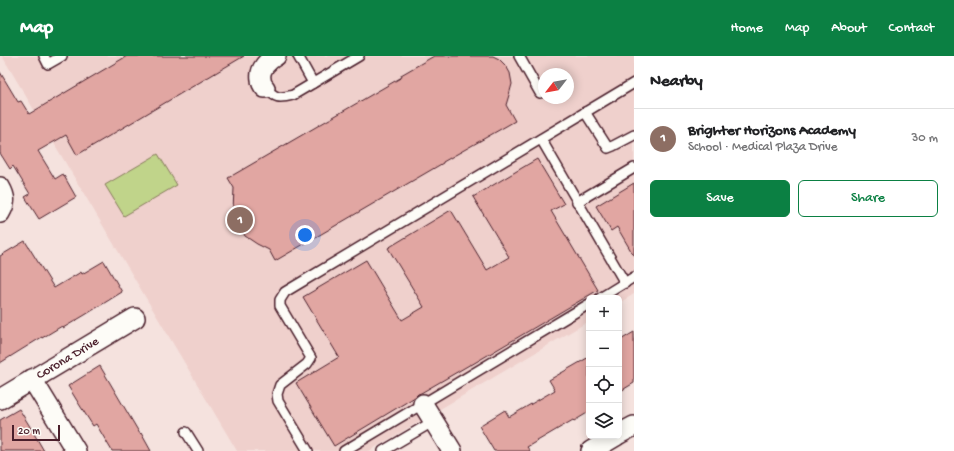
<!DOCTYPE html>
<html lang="en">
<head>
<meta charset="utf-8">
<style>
  :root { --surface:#fff; --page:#f2f2f2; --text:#202124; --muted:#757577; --line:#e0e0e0; --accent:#0b8043 }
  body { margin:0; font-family:"Gochi Hand",sans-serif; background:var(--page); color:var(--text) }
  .controls { position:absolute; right:12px; bottom:12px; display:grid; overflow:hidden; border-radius:6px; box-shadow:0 2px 10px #0003 }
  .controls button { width:36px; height:36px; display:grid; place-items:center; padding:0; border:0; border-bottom:1px solid var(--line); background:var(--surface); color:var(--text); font:20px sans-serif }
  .compass { position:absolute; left:538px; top:12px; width:36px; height:36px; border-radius:50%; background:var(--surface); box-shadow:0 2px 10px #0003; rotate:239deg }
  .scale { position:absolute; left:12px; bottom:10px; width:48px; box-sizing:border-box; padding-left:4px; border:2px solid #4a1f2b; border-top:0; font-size:11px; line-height:14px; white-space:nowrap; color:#4a1f2b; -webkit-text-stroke:3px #fdfcf7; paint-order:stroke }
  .you { position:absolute; left:305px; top:179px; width:14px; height:14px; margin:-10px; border:3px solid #fff; border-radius:50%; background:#1a73e8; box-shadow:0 0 0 6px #1a73e833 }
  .badge { display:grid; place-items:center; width:26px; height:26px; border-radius:50%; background:var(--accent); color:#fff; font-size:13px; font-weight:700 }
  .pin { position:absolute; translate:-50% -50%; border:2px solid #fff; box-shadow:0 1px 4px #0006 }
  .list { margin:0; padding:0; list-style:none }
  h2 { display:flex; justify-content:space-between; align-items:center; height:52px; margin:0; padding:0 16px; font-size:17px }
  h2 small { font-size:13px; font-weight:400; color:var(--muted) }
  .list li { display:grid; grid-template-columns:26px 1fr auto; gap:12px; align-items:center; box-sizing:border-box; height:60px; padding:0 16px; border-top:1px solid var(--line) }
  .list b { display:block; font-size:15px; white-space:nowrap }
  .list p { margin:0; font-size:13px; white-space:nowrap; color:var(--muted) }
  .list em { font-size:13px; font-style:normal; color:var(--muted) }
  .actions { display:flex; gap:8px; padding:12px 16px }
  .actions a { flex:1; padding:9px 0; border:1px solid var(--accent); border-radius:6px; text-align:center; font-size:14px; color:var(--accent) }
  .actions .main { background:var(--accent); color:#fff }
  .icon { flex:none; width:22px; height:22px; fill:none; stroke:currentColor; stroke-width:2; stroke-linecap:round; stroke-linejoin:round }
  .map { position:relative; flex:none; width:634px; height:395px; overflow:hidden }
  header { display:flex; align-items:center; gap:24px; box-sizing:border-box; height:56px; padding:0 20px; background:var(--accent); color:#fff }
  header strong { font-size:19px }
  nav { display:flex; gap:22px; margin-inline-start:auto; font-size:14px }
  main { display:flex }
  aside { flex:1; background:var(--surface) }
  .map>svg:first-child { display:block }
  .built { fill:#efd0cc; fill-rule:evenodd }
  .green { fill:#c0d48a; stroke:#857a5a }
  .building { fill:#e1a6a2; stroke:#4a1f2b }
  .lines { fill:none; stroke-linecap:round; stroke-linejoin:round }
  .lane-casing { stroke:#4a1f2b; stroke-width:12 }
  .street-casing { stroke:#4a1f2b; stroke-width:22 }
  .lane { stroke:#fdfcf7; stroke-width:9 }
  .street { stroke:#fdfcf7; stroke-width:19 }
  .labels { text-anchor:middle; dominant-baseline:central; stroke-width:4; stroke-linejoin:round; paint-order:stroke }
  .street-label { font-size:13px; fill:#4a1f2b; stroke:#fdfcf7 }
</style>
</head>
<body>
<header>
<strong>Map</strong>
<nav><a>Home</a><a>Map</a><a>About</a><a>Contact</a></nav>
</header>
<main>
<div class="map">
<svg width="634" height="395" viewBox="0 0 634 395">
  <rect width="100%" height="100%" fill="#f5e2de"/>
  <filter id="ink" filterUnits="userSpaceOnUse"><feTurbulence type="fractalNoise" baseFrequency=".025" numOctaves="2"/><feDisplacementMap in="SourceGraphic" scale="8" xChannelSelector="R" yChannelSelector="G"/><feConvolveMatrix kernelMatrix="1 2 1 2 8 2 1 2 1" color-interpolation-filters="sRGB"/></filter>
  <g filter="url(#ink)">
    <path class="built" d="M2,0h632v238l-15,9v-5h-30v23l-220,130h-132zM544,18h24v24h-24z"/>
    <path class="green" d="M158,98l19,31 -53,31 -19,-31z"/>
    <g class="building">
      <path d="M127,0h117l-167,99 -11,-20 -28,16 17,28 8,-5 13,23 -37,22 -14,-22 5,-3 -17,-28 -3,3 -10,-16v-81l18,30 3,-1 8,13z"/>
      <path d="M434,0h59l6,3 7,7 4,7 2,11 -3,11 -3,10 9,16 -72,41v1l-168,98 -6,-11 -12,-6 -12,-8 -8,-12 -4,-13 1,-23 -6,-10 174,-101 -1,-2z"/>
      <path d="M537,103l27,45 -13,7 47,79 -127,75v-1l-50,29 -3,1 -3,3 -81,49 -38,-63 43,-26 -36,-60 63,-37 36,60 22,-13 -36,-59 63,-38 36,60 22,-13 -36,-60z"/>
      <path d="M634,127v73l-17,-29 -6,4 -15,-25z"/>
      <path d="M25,185l29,47 27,-16 1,2 22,-13 18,31 -37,23 -22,13 -1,-2 -20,12v-1l-42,26v-107z"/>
      <path d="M634,276v51l-15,9v-51z"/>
      <path d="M589,301v55l-15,9 -1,-1 -46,27 3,4h-36l-15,-25 26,-16 4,7 46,-27 -6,-10z"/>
      <path d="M100,310l40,68 1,-1 10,18h-39l-16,-27 -3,2 -14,-22 -11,-18z"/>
      <path d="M19,353l10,16 15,26h-44v-31z"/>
    </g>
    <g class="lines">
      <g class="lane-casing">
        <g id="lane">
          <path d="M44,0l4,8 14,-8"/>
          <path d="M298,0l15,27"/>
          <path d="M519,0l21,37"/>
          <path d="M265,32c11,10 13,11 28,7l66,-39"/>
          <path d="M585,56l23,36 5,-2 21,-11"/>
          <path d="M541,83l84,144"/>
          <path d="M577,146l57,-34"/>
          <path d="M600,242l34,-21"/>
          <path d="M186,376l12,19"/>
          <path d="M308,395l-30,-50 -1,-7 3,-9 27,-21 4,-6 -31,-52v-6l5,-8 349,-209"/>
          <path d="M344,395l245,-147"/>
          <path d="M383,395l51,-30"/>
        </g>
      </g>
      <g class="street-casing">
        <g id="street">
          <path d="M265,32c-2,-2 -4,-6 -4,-9 -2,-10 7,-19 15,-23"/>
          <path d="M0,131c6,10 6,16 0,26"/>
          <path d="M32,323l44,72"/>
          <path id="s1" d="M0,343l135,-81"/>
          <path d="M423,348l29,47"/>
          <path d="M619,378l15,-8"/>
          <path d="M591,395l25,-15"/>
        </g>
      </g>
      <use href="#lane" class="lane"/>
      <use href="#street" class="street"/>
    </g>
  </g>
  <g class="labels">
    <g class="street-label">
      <text stroke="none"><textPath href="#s1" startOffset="79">Corona Drive</textPath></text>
    </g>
  </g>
</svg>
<div class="controls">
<button>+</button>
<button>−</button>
<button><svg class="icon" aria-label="locate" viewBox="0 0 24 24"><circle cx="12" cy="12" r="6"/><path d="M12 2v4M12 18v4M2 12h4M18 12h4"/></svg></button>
<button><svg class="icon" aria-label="layers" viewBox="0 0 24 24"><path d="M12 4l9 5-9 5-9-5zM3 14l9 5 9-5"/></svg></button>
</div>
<svg class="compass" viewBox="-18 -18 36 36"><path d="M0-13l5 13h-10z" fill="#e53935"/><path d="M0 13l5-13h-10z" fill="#757577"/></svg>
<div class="scale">20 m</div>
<div class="you"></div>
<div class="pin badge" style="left:240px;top:164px;background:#8d6e63">1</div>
</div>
<aside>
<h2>Nearby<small></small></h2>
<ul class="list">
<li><span class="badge" style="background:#8d6e63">1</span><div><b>Brighter Horizons Academy</b><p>School · Medical Plaza Drive</p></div><em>30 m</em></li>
</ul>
<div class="actions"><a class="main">Save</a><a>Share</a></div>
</aside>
</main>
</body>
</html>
